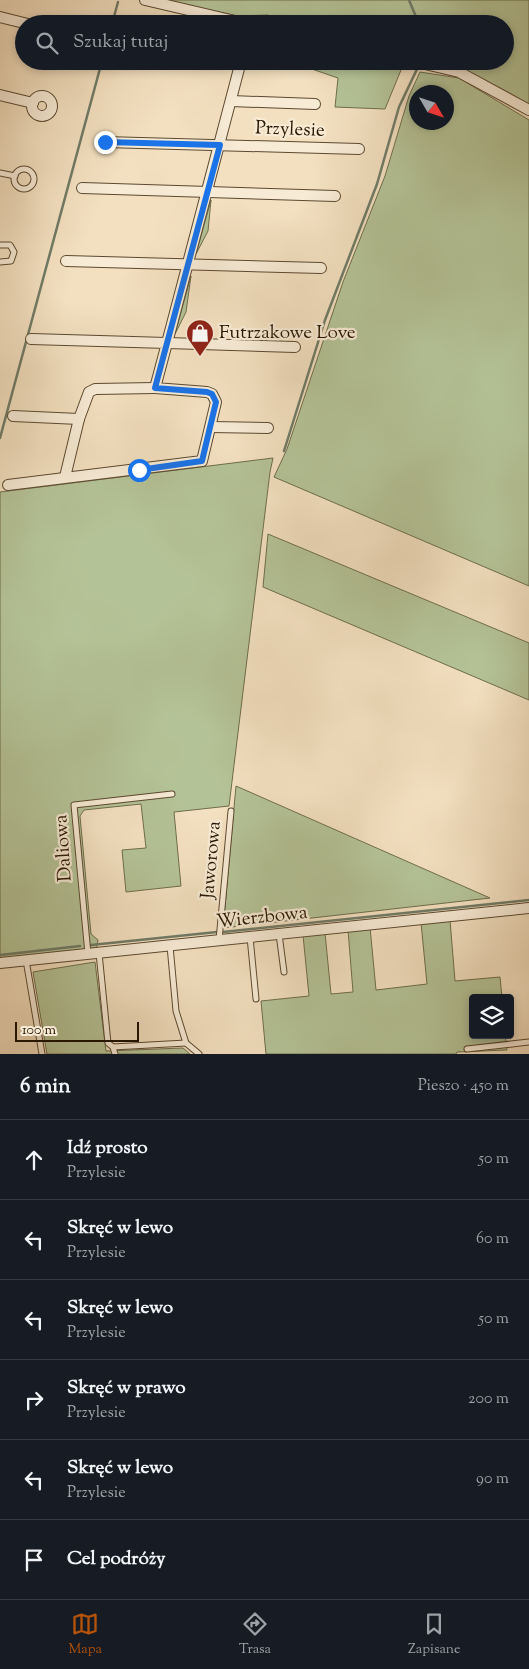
<!DOCTYPE html>
<html lang="pl">
<head>
<meta charset="utf-8">
<style>
  :root { --surface:#171b24; --page:#20242c; --text:#f1f3f6; --muted:#9ea1a6; --line:#363941; --accent:#b45309 }
  body { margin:0; font-family:"Sorts Mill Goudy",serif; background:var(--page); color:var(--text) }
  .controls { position:absolute; right:15px; bottom:15px; display:grid; overflow:hidden; border-radius:5px; box-shadow:0 2px 8px #0003 }
  .controls button { width:45px; height:45px; display:grid; place-items:center; padding:0; border:0; border-bottom:1px solid var(--line); background:var(--surface); color:var(--text); font:25px sans-serif }
  .compass { position:absolute; left:409px; top:85px; width:45px; height:45px; border-radius:50%; background:var(--surface); box-shadow:0 2px 8px #0003; rotate:129deg }
  .scale { position:absolute; left:15px; bottom:12px; width:124px; box-sizing:border-box; padding-left:5px; border:2px solid #291700; border-top:0; font-size:14px; line-height:18px; white-space:nowrap; color:#291700; -webkit-text-stroke:4px #f7ebd6; paint-order:stroke }
  .stop { position:absolute; width:15px; height:15px; margin:-11px; border:4px solid #1a73e8; border-radius:50%; background:#fff }
  .stop.end { background:#1a73e8; border-color:#fff; box-shadow:0 1px 5px #0008 }
  .list { margin:0; padding:0; list-style:none }
  h2 { display:flex; justify-content:space-between; align-items:center; height:65px; margin:0; padding:0 20px; font-size:21px }
  h2 small { font-size:16px; font-weight:400; color:var(--muted) }
  .list li { display:grid; grid-template-columns:32px 1fr auto; gap:15px; align-items:center; box-sizing:border-box; height:80px; padding:0 20px; border-top:1px solid var(--line) }
  .list b { display:block; font-size:19px; white-space:nowrap }
  .list p { margin:0; font-size:16px; white-space:nowrap; color:var(--muted) }
  .list em { font-size:16px; font-style:normal; color:var(--muted) }
  .icon { flex:none; width:28px; height:28px; fill:none; stroke:currentColor; stroke-width:2; stroke-linecap:round; stroke-linejoin:round }
  .map { position:relative; flex:none; width:529px; height:1054px; overflow:hidden }
  .search { position:absolute; background:var(--surface); box-shadow:0 2px 8px #0003; left:15px; right:15px; top:15px; height:55px; display:flex; align-items:center; gap:12px; box-sizing:border-box; padding:0 18px; border-radius:28px; color:var(--muted); font-size:19px }
  .sheet { height:545px; background:var(--surface) }
  nav { display:flex; justify-content:space-around; align-items:center; box-sizing:border-box; height:70px; border-top:1px solid var(--line); background:var(--surface); font-size:14px; color:var(--muted) }
  nav a { display:grid; justify-items:center; gap:2px }
  nav .on { color:var(--accent) }
  .map>svg:first-child { display:block }
  .green { fill:#b4c397; stroke:#6e6d4c; fill-rule:evenodd }
  .lines { fill:none; stroke-linecap:round; stroke-linejoin:round }
  .stream { stroke:#6f7b67; stroke-width:2.5 }
  .service-casing { stroke:#5c4930; stroke-width:7 }
  .minor-casing { stroke:#5c4930; stroke-width:12 }
  .service { stroke:#f7ebd6; stroke-width:5 }
  .minor { stroke:#f7ebd6; stroke-width:10 }
  .route { stroke:#1a73e8; stroke-width:6 }
  .labels { text-anchor:middle; dominant-baseline:central; stroke-width:4.5; stroke-linejoin:round; paint-order:stroke }
  .street-label { font-size:19px; fill:#291700; stroke:#f7ebd6 }
  .poi-label { font-size:19px; fill:#291700; stroke:#f7ebd6; text-anchor:start }
</style>
</head>
<body>
<div class="map">
<svg width="529" height="1054" viewBox="0 0 529 1054">
  <rect width="100%" height="100%" fill="#f3e0c0"/>
  <filter id="stains"><feTurbulence type="fractalNoise" baseFrequency=".004" numOctaves="4"/><feColorMatrix values="0 0 0 0 .2 0 0 0 0 .09 0 0 0 0 .02 0 0 0 .5 -.17"/></filter>
  <radialGradient id="worn" r=".72"><stop offset=".6" stop-color="#630" stop-opacity="0"/><stop offset="1" stop-color="#630" stop-opacity=".3"/></radialGradient>
  <g class="green">
    <path d="M158,0h371v104l-58,-31 -33,-12h67v-37h-216l-21,-9 -30,1z"/>
    <path d="M308,61h82l7,2 4,7 -16,39 -50,-2 3,-29 -32,-11z"/>
    <path d="M420,72l39,6 70,42v466l-255,-109 13,-28 56,-167 42,-106 24,-80zM416,92h30v30h-30z"/>
    <path d="M211,200l-3,31 -12,23z"/>
    <path d="M191,276l-5,36 -11,22z"/>
    <path d="M273,458l-3,14 -41,334 -55,6 7,74 -55,6 -4,-42 24,-2 -5,-44 -57,6 -4,6 11,118 7,6 -2,11 -96,10v-469z"/>
    <path d="M268,534l261,109v57l-266,-113z"/>
    <path d="M236,786l254,112 -267,30z"/>
    <path d="M450,920l5,61 45,-4 2,21h-29v37h32l2,15 -50,2 -1,2h-190l-5,-53 48,-5 -6,-61 22,-2 6,61 22,-2 -5,-62 22,-3 6,63 51,-6 -6,-61z"/>
    <path d="M95,962l11,89 77,-3 7,6h-143l-14,-82z"/>
  </g>
  <g class="lines">
    <g class="stream">
      <path d="M409,0l10,24"/>
      <path d="M112,24l6,-22"/>
      <path d="M0,438l102,-377"/>
      <path d="M284,451l41,-131 52,-136 22,-77 19,-40"/>
      <path d="M223,932l306,-32"/>
      <path d="M91,945l126,-13"/>
      <path d="M0,955l80,-9"/>
    </g>
    <g class="service-casing">
      <g id="service">
        <circle cx="24" cy="179" r="10"/>
        <path d="M0,173l15,3"/>
        <path d="M0,245h10l4,7 -3,9 -11,1"/>
        <path d="M279,934l5,38"/>
        <path d="M250,937l6,62"/>
        <path d="M219,940l12,-129"/>
        <path d="M170,946l6,65 10,32 13,11"/>
        <path d="M99,953l9,90 5,4 2,7"/>
        <path d="M88,954l-14,-149 98,-11"/>
        <path d="M26,960l16,94"/>
        <path d="M113,1047l73,-4"/>
        <path d="M467,1049l62,-7"/>
      </g>
    </g>
    <g class="minor-casing">
      <g id="minor">
        <path d="M145,0l103,24"/>
        <path d="M0,17l28,7"/>
        <path d="M56,24h9"/>
        <path d="M200,61l41,2"/>
        <path d="M241,61l-74,282 128,4"/>
        <path d="M412,61l47,11 70,38"/>
        <path d="M0,95l33,8"/>
        <circle cx="42" cy="106" r="10"/>
        <path d="M231,101l84,3"/>
        <path d="M105,142l254,7"/>
        <path d="M82,188l253,8"/>
        <path d="M66,261l255,7"/>
        <path d="M13,416l66,3"/>
        <path d="M211,427l57,1"/>
        <path d="M65,477l14,-58 10,-27 6,-3 60,-1"/>
        <path d="M8,485l194,-24 14,-59 -4,-8 -5,-2 -52,-4 12,-45 -136,-4"/>
        <path d="M0,963l529,-55"/>
      </g>
    </g>
    <use href="#service" class="service"/>
    <use href="#minor" class="minor"/>
  </g>
  <g class="lines">
    <path class="route" d="M105,142l115,3 -65,243 52,4 5,2 4,8 -14,59 -63,9"/>
  </g>
  <defs>
    <g id="shop-pin" transform="scale(1.4375)"><path d="M0 17L-7.5 6A9.5 9.5 0 1 1 7.5 6Z" fill="#8f2418" stroke="#f7ebd6"/><path d="M-5-2.5h2.3a2.7 3.5 0 0 1 5.4 0H5L5.5 6h-11ZM-1.5-2.5h3a1.5 2.3 0 0 0-3 0Z" fill="#fff"/></g>
  </defs>
  <g fill-rule="evenodd">
    <use href="#shop-pin" x="200" y="333"/>
  </g>
  <g class="labels">
    <g class="street-label">
      <text transform="translate(290 130) rotate(2)">Przylesie</text>
      <text transform="translate(64 848) rotate(-94)">Daliowa</text>
      <text transform="translate(212 860) rotate(-85)">Jaworowa</text>
      <text transform="translate(262 918) rotate(-6)">Wierzbowa</text>
    </g>
    <g class="poi-label">
      <text x="219" y="333">Futrzakowe Love</text>
    </g>
  </g>
  <rect width="100%" height="100%" filter="url(#stains)"/>
  <rect width="100%" height="100%" fill="url(#worn)"/>
</svg>
<div class="controls">
<button><svg class="icon" aria-label="layers" viewBox="0 0 24 24"><path d="M12 4l9 5-9 5-9-5zM3 14l9 5 9-5"/></svg></button>
</div>
<svg class="compass" viewBox="-18 -18 36 36"><path d="M0-13l5 13h-10z" fill="#e53935"/><path d="M0 13l5-13h-10z" fill="#9ea1a6"/></svg>
<div class="scale">100 m</div>
<div class="stop" style="left:139px;top:470px"></div>
<div class="stop end" style="left:105px;top:142px"></div>
<div class="search"><svg class="icon" aria-label="search" viewBox="0 0 24 24"><circle cx="10" cy="10" r="6"/><path d="M15 15l6 6"/></svg>Szukaj tutaj</div>
</div>
<section class="sheet">
<h2>6 min<small>Pieszo · 450 m</small></h2>
<ul class="list">
<li><svg class="icon" aria-label="ahead" viewBox="0 0 24 24"><path d="M12 20V5M6 11l6-6 6 6"/></svg><div><b>Idź prosto</b><p>Przylesie</p></div><em>50 m</em></li>
<li><svg class="icon" aria-label="left" viewBox="0 0 24 24"><path d="M17 20v-9H6M10 6l-5 5 5 5"/></svg><div><b>Skręć w lewo</b><p>Przylesie</p></div><em>60 m</em></li>
<li><svg class="icon" aria-label="left" viewBox="0 0 24 24"><path d="M17 20v-9H6M10 6l-5 5 5 5"/></svg><div><b>Skręć w lewo</b><p>Przylesie</p></div><em>50 m</em></li>
<li><svg class="icon" aria-label="right" viewBox="0 0 24 24"><path d="M7 20v-9h11M14 6l5 5-5 5"/></svg><div><b>Skręć w prawo</b><p>Przylesie</p></div><em>200 m</em></li>
<li><svg class="icon" aria-label="left" viewBox="0 0 24 24"><path d="M17 20v-9H6M10 6l-5 5 5 5"/></svg><div><b>Skręć w lewo</b><p>Przylesie</p></div><em>90 m</em></li>
<li><svg class="icon" aria-label="arrive" viewBox="0 0 24 24"><path d="M6 21V4h12l-3 4 3 4H6"/></svg><div><b>Cel podróży</b></div></li>
</ul>
</section>
<nav>
<a class="on"><svg class="icon" aria-label="map" viewBox="0 0 24 24"><path d="M3 6l6-2 6 2 6-2v14l-6 2-6-2-6 2zM9 4v14M15 6v14"/></svg>Mapa</a>
<a><svg class="icon" aria-label="directions" viewBox="0 0 24 24"><path d="M12 3l9 9-9 9-9-9zM9 14v-3h6M13 9l2 2-2 2"/></svg>Trasa</a>
<a><svg class="icon" aria-label="saved" viewBox="0 0 24 24"><path d="M7 4h10v16l-5-4-5 4z"/></svg>Zapisane</a>
</nav>
</body>
</html>
